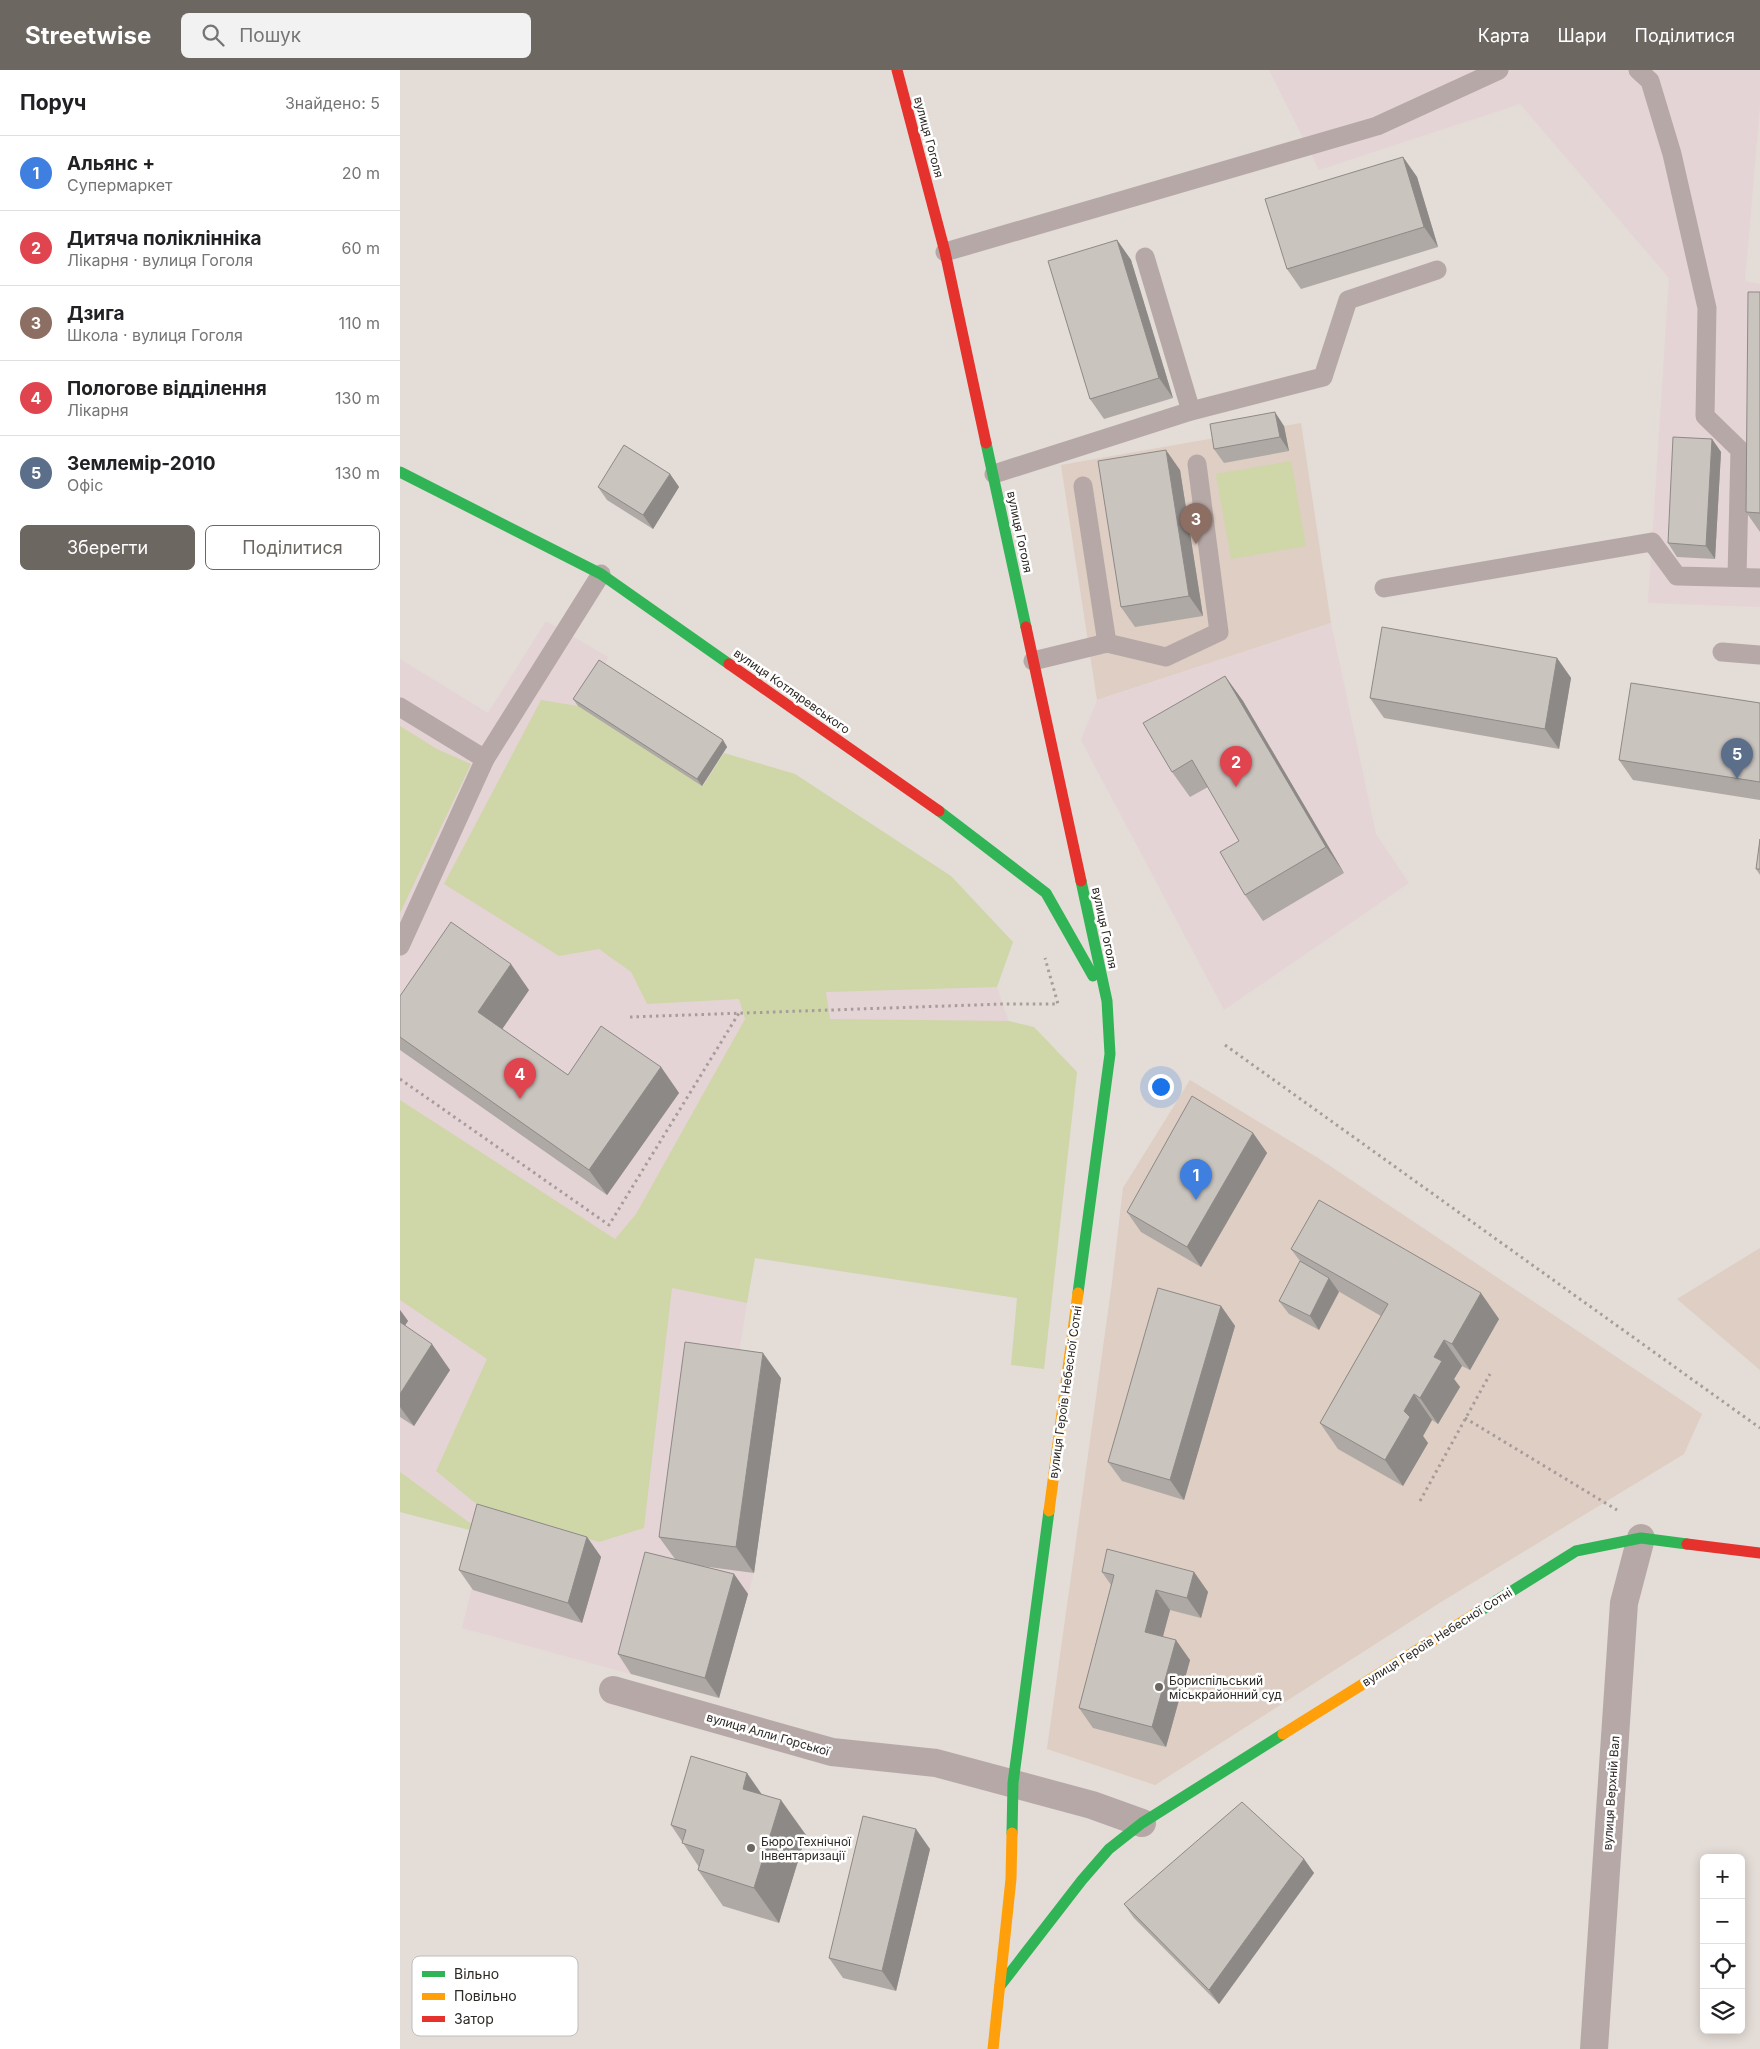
<!DOCTYPE html>
<html lang="uk">
<head>
<meta charset="utf-8">
<style>
  :root { --surface:#fff; --page:#f2f2f2; --text:#202124; --muted:#757577; --line:#e0e0e0; --accent:#6d6762 }
  body { margin:0; font-family:Inter,sans-serif; background:var(--page); color:var(--text) }
  .controls { position:absolute; right:15px; bottom:15px; display:grid; overflow:hidden; border-radius:8px; box-shadow:0 2px 12px #0003 }
  .controls button { width:45px; height:45px; display:grid; place-items:center; padding:0; border:0; border-bottom:1px solid var(--line); background:var(--surface); color:var(--text); font:25px sans-serif }
  .you { position:absolute; left:760px; top:1016px; width:18px; height:18px; margin:-12px; border:4px solid #fff; border-radius:50%; background:#1a73e8; box-shadow:0 0 0 8px #1a73e833 }
  .badge { display:grid; place-items:center; width:32px; height:32px; border-radius:50%; background:var(--accent); color:#fff; font-size:16px; font-weight:700 }
  .pin { position:absolute; translate:-50% -41px; filter:drop-shadow(0 1px 2px #0008) }
  .pin::after { content:''; position:absolute; top:26px; width:18px; height:15px; background:inherit; clip-path:polygon(0 0,100% 0,50% 100%) }
  .list { margin:0; padding:0; list-style:none }
  h2 { display:flex; justify-content:space-between; align-items:center; height:65px; margin:0; padding:0 20px; font-size:21px }
  h2 small { font-size:16px; font-weight:400; color:var(--muted) }
  .list li { display:grid; grid-template-columns:32px 1fr auto; gap:15px; align-items:center; box-sizing:border-box; height:75px; padding:0 20px; border-top:1px solid var(--line) }
  .list b { display:block; font-size:19px; white-space:nowrap }
  .list p { margin:0; font-size:16px; white-space:nowrap; color:var(--muted) }
  .list em { font-size:16px; font-style:normal; color:var(--muted) }
  .actions { display:flex; gap:10px; padding:15px 20px }
  .actions a { flex:1; padding:11px 0; border:1px solid var(--accent); border-radius:8px; text-align:center; font-size:18px; color:var(--accent) }
  .actions .main { background:var(--accent); color:#fff }
  .icon { flex:none; width:28px; height:28px; fill:none; stroke:currentColor; stroke-width:2; stroke-linecap:round; stroke-linejoin:round }
  .map { position:relative; flex:none; width:1360px; height:1979px; overflow:hidden }
  header { display:flex; align-items:center; gap:30px; box-sizing:border-box; height:70px; padding:0 25px; background:var(--accent); color:#fff }
  header strong { font-size:24px }
  nav { display:flex; gap:28px; margin-inline-start:auto; font-size:18px }
  .search { width:350px; height:45px; background:var(--page); display:flex; align-items:center; gap:12px; box-sizing:border-box; padding:0 18px; border-radius:8px; color:var(--muted); font-size:19px }
  main { display:flex }
  aside { flex:1; background:var(--surface) }
  .map>svg:first-child { display:block }
  .built { fill:#decec3 }
  .industrial { fill:#e5d4d5 }
  .green { fill:#cfd6a8 }
  .lines { fill:none; stroke-linecap:round; stroke-linejoin:round }
  .path { stroke:#a79c9a; stroke-width:3; stroke-dasharray:2.5 4; stroke-linecap:butt }
  .lane { stroke:#b6a8a6; stroke-width:19 }
  .street { stroke:#b6a8a6; stroke-width:28 }
  .fast { stroke:#30b455; stroke-width:11 }
  .slow { stroke:#ff9f0a; stroke-width:11 }
  .jam { stroke:#e5322d; stroke-width:11 }
  .wall { fill:#aea9a4 }
  .shaded-wall { fill:#8d8986 }
  .building { fill:#cac4bf; stroke:#8d8986 }
  .poi-dot { fill:#6d6762; stroke:#fff; stroke-width:2 }
  .labels { text-anchor:middle; dominant-baseline:central; stroke-width:5; stroke-linejoin:round; paint-order:stroke }
  .street-label { font-size:12px; fill:#2d2824; stroke:#fff }
  .poi-label { font-size:12px; fill:#2d2824; stroke:#fff; text-anchor:start }
  .key { fill:#fff; stroke:#c0bebd; stroke-width:1 }
  .key-label { font-size:14px; fill:#2d2824 }
</style>
</head>
<body>
<header>
<strong>Streetwise</strong>
<div class="search"><svg class="icon" aria-label="search" viewBox="0 0 24 24"><circle cx="10" cy="10" r="6"/><path d="M15 15l6 6"/></svg>Пошук</div>
<nav><a>Карта</a><a>Шари</a><a>Поділитися</a></nav>
</header>
<main>
<aside>
<h2>Поруч<small>Знайдено: 5</small></h2>
<ul class="list">
<li><span class="badge" style="background:#3f7fe0">1</span><div><b>Альянс +</b><p>Супермаркет</p></div><em>20 m</em></li>
<li><span class="badge" style="background:#e0444e">2</span><div><b>Дитяча поліклінніка</b><p>Лікарня · вулиця Гоголя</p></div><em>60 m</em></li>
<li><span class="badge" style="background:#8d6e63">3</span><div><b>Дзига</b><p>Школа · вулиця Гоголя</p></div><em>110 m</em></li>
<li><span class="badge" style="background:#e0444e">4</span><div><b>Пологове відділення</b><p>Лікарня</p></div><em>130 m</em></li>
<li><span class="badge" style="background:#5c6f8a">5</span><div><b>Землемір-2010</b><p>Офіс</p></div><em>130 m</em></li>
</ul>
<div class="actions"><a class="main">Зберегти</a><a>Поділитися</a></div>
</aside>
<div class="map">
<svg width="1360" height="1979" viewBox="0 0 1360 1979">
  <rect width="100%" height="100%" fill="#e4dcd6"/>
  <g class="built">
    <path d="M901,353l30,200 -234,77 -36,-235z"/>
    <path d="M790,1010l128,78 384,256 -18,40 -243,148 -286,183 -108,-36 65,-466 11,-95z"/>
    <path d="M1360,1178v122l-83,-71z"/>
  </g>
  <g class="industrial">
    <path d="M869,0h491v37l-15,174 15,3v323l-112,-4 21,-325 -149,-174 -201,66z"/>
    <path d="M146,551l62,36 -4,10 123,80 -24,39 294,201 46,134 -26,177 -263,-40 -18,114 -59,190 77,11 -35,125 -257,-70 23,-94 -85,-22v-853l88,54z"/>
    <path d="M931,553l45,211 33,49 -185,127 -143,-270 16,-40z"/>
  </g>
  <g class="green">
    <path d="M891,391l15,85 -75,13 -15,-85z"/>
    <path d="M141,630l37,6 125,80 21,-33 71,21 156,102 62,66 -16,45 -171,5 4,27 179,2 25,6 43,45 -33,297 -33,-4 6,-67 -262,-40 -8,45 -75,-15 -28,240 -45,14 -119,-35 -44,-36 51,-112 -87,-59v-200l215,139 21,-25 109,-195 -6,-20 -92,5 -16,-32 -32,-23 -40,7 -115,-72z"/>
    <path d="M0,656l37,23 34,15 -71,149z"/>
    <path d="M0,1402l85,62 -85,-22z"/>
  </g>
  <g class="lines">
    <g class="path">
      <path d="M230,947l373,-13h55l-13,-46"/>
      <path d="M825,975l535,383"/>
      <path d="M0,1009l209,146 130,-212"/>
      <path d="M1065,1348l152,92"/>
      <path d="M1020,1431l70,-127"/>
    </g>
    <g class="lane">
      <path d="M1238,0l12,11 22,73 35,154 -2,108 35,34 -3,127"/>
      <path d="M545,182l432,-126 122,-56"/>
      <path d="M745,187l46,154"/>
      <path d="M594,404l197,-63 132,-34 25,-77 89,-30"/>
      <path d="M683,416l24,157"/>
      <path d="M984,518l268,-46 25,34 83,2"/>
      <path d="M1322,582l38,3"/>
      <path d="M633,591l74,-18 59,14 53,-25 -22,-168"/>
      <path d="M0,637l85,52"/>
      <path d="M0,876l85,-187 116,-185"/>
    </g>
    <g class="street">
      <path d="M213,1620l219,62 104,11 156,42 50,18"/>
      <path d="M1194,1979l30,-446 17,-65"/>
    </g>
    <g class="fast">
      <path d="M586,373l40,184"/>
      <path d="M0,402l201,102 128,90"/>
      <path d="M539,741l107,82 47,83"/>
      <path d="M678,1223l32,-239 -3,-53 -26,-120"/>
      <path d="M1075,1544l101,-63 65,-13 46,6"/>
      <path d="M612,1763l1,-50 36,-272"/>
      <path d="M600,1916l82,-106 27,-31 33,-26 141,-89"/>
    </g>
    <g class="slow">
      <path d="M649,1441l29,-218"/>
      <path d="M883,1664l192,-120"/>
      <path d="M593,1979l18,-170 1,-46"/>
    </g>
    <g class="jam">
      <path d="M497,0l48,182 41,191"/>
      <path d="M626,557l55,254"/>
      <path d="M329,594l210,147"/>
      <path d="M1287,1474l73,9"/>
    </g>
  </g>
  <g class="wall">
    <path d="M1003,87l14,20 21,70 -137,42 -14,-20z"/>
    <path d="M717,170l14,20 42,138 -69,21 -14,-20z"/>
    <path d="M1360,222v240l-14,-20z"/>
    <path d="M884,356l5,25 -65,12 -10,-14z"/>
    <path d="M1312,369l9,13 -6,107 -38,-2 -9,-14z"/>
    <path d="M780,400l23,146 -68,11 -14,-20z"/>
    <path d="M270,404l9,13 -26,42 -46,-29 -9,-13z"/>
    <path d="M1157,588l14,20 -12,71 -175,-31 -14,-20z"/>
    <path d="M825,606l18,25 101,172 -81,48 -18,-26 -6,-54 -31,-54 -18,10 -18,-25z"/>
    <path d="M173,629l150,41 4,7 -25,39 -124,-80z"/>
    <path d="M1360,633v97l-127,-20 -14,-20z"/>
    <path d="M1360,769v36l-4,-6z"/>
    <path d="M129,920l-27,39 66,46 93,-8 18,26 -72,102 -207,-145v-54z"/>
    <path d="M853,1063l14,20 -66,114 -60,-35 -14,-20z"/>
    <path d="M891,1179l208,70 -29,51 -8,-4 -8,13 6,8 -22,37 -6,-4 -9,16 5,7 -25,43 -65,-37 -18,-26 61,-107 -43,-25 -19,39 -30,-16 -10,-13 21,-40z"/>
    <path d="M821,1236l14,20 -51,174 -62,-19 -14,-19z"/>
    <path d="M0,1240l8,11 -3,4 45,45 -36,56 -14,-9z"/>
    <path d="M381,1308l-27,195 -53,-7 33,8 14,20 -29,104 -88,-24 -13,-20 57,-95 -16,-22z"/>
    <path d="M187,1467l14,20 -19,66 -109,-33 -14,-20z"/>
    <path d="M702,1502h92l14,20 -7,26 -31,-8 -7,26 27,24 -24,87 -73,-19 -14,-20 32,-123z"/>
    <path d="M362,1724l44,41 -27,88 -56,-17 -25,-36 1,-3 -28,-42z"/>
    <path d="M530,1779l-34,142 -53,-13 -14,-20z"/>
    <path d="M904,1789l10,14 -95,131 -85,-86 -10,-14z"/>
  </g>
  <g class="shaded-wall">
    <path d="M1003,87l14,20 21,70 -14,-20z"/>
    <path d="M717,170l14,20 42,138 -14,-20z"/>
    <path d="M875,342l9,14 5,25 -9,-14z"/>
    <path d="M1312,369l9,13 -6,107 -9,-13z"/>
    <path d="M766,380l14,20 23,146 -14,-20z"/>
    <path d="M270,404l9,13 -26,42 -10,-14z"/>
    <path d="M1157,588l14,20 -12,71 -14,-20z"/>
    <path d="M825,606l18,25 101,172 -18,-26z"/>
    <path d="M323,670l4,7 -25,39 -5,-7z"/>
    <path d="M111,894l18,26 -33,48 -18,-26z"/>
    <path d="M261,997l18,26 -72,102 -18,-25z"/>
    <path d="M853,1063l14,20 -66,114 -14,-20z"/>
    <path d="M929,1208l10,14 -20,38 -9,-14z"/>
    <path d="M1081,1223l18,26 -29,51 -18,-26z"/>
    <path d="M821,1236l14,20 -51,174 -14,-20z"/>
    <path d="M0,1240l8,11 -8,12z"/>
    <path d="M1044,1270l18,26 -8,13 6,8 -22,37 -18,-26 14,-41z"/>
    <path d="M32,1274l18,26 -36,56 -14,-19v-13z"/>
    <path d="M363,1283l18,25 -27,195 -18,-26z"/>
    <path d="M1014,1324l18,26 -9,16 5,7 -25,43 -18,-26 19,-49z"/>
    <path d="M187,1467l14,20 -19,66 -14,-20z"/>
    <path d="M794,1502l14,20 -7,26 -14,-20z"/>
    <path d="M334,1504l14,20 -29,104 -14,-20z"/>
    <path d="M756,1520l14,20 -11,41 -14,-19z"/>
    <path d="M776,1570l14,20 -24,87 -14,-20z"/>
    <path d="M347,1703l25,36 -29,-20z"/>
    <path d="M381,1730l25,35 -27,88 -25,-35z"/>
    <path d="M516,1759l14,20 -34,142 -14,-20z"/>
    <path d="M904,1789l10,14 -95,131 -10,-14z"/>
  </g>
  <g class="building">
    <path d="M1003,87l21,70 -137,42 -22,-70z"/>
    <path d="M717,170l42,138 -69,21 -42,-138z"/>
    <path d="M1348,222h12v221l-14,-1z"/>
    <path d="M875,342l5,25 -66,12 -4,-25z"/>
    <path d="M1273,367l39,2 -6,107 -38,-3z"/>
    <path d="M224,375l46,29 -27,41 -45,-28z"/>
    <path d="M766,380l23,146 -68,11 -23,-146z"/>
    <path d="M982,557l175,31 -12,71 -175,-31z"/>
    <path d="M199,590l124,80 -26,39 -124,-80z"/>
    <path d="M825,606l101,171 -81,48 -25,-43 19,-11 -47,-81 -20,12 -29,-49z"/>
    <path d="M1231,613l129,20v79l-141,-22z"/>
    <path d="M1360,769v30h-4z"/>
    <path d="M51,852l60,42 -33,48 90,63 33,-49 60,41 -72,103 -189,-133v-41z"/>
    <path d="M792,1026l61,37 -66,114 -60,-35z"/>
    <path d="M919,1130l162,93 -29,51 -8,-4 -10,17 8,4 -22,37 -6,-4 -10,17 6,6 -25,43 -65,-37 68,-119 -97,-55z"/>
    <path d="M900,1191l29,17 -19,38 -31,-15z"/>
    <path d="M758,1218l63,18 -51,174 -62,-18z"/>
    <path d="M0,1252l32,22 -32,50z"/>
    <path d="M285,1272l78,11 -27,194 -77,-10z"/>
    <path d="M77,1434l110,33 -19,66 -109,-33z"/>
    <path d="M707,1479l87,23 -7,26 -31,-8 -11,42 31,8 -24,87 -73,-19 35,-133 -12,-3z"/>
    <path d="M245,1482l89,22 -29,104 -87,-24z"/>
    <path d="M291,1686l56,17 -4,16 38,11 -27,88 -56,-18 6,-20 -22,-7 4,-13 -15,-5z"/>
    <path d="M842,1732l62,57 -95,131 -85,-86z"/>
    <path d="M463,1746l53,13 -34,142 -53,-13z"/>
  </g>
  <g class="poi-dot">
    <circle cx="759" cy="1617" r="5"/>
    <circle cx="351" cy="1778" r="5"/>
  </g>
  <g class="labels">
    <g class="street-label">
      <text transform="translate(529 67) rotate(75)">вулиця Гоголя</text>
      <text transform="translate(620 462) rotate(78)">вулиця Гоголя</text>
      <text transform="translate(392 621) rotate(35)">вулиця Котляревського</text>
      <text transform="translate(705 858) rotate(78)">вулиця Гоголя</text>
      <text transform="translate(665 1322) rotate(-82)">вулиця Героїв Небесної Сотні</text>
      <text transform="translate(1037 1567) rotate(-32)">вулиця Героїв Небесної Сотні</text>
      <text transform="translate(368 1664) rotate(16)">вулиця Алли Горської</text>
      <text transform="translate(1211 1723) rotate(-86)">вулиця Верхній Вал</text>
    </g>
    <g class="poi-label">
      <text x="769" y="1610">Бориспільський<tspan x="769" dy="14">міськрайонний суд</tspan></text>
      <text x="361" y="1771">Бюро Технічної<tspan x="361" dy="14">Інвентаризації</tspan></text>
    </g>
  </g>
  <rect x="12" y="1886" width="166" height="80" rx="8" class="key"/>
  <rect x="22" y="1901" width="23" height="6" fill="#30b455"/>
  <rect x="22" y="1923" width="23" height="7" fill="#ff9f0a"/>
  <rect x="22" y="1946" width="23" height="6" fill="#e5322d"/>
  <g class="key-label">
    <text x="54" y="1909">Вільно</text>
    <text x="54" y="1931">Повільно</text>
    <text x="54" y="1954">Затор</text>
  </g>
</svg>
<div class="controls">
<button>+</button>
<button>−</button>
<button><svg class="icon" aria-label="locate" viewBox="0 0 24 24"><circle cx="12" cy="12" r="6"/><path d="M12 2v4M12 18v4M2 12h4M18 12h4"/></svg></button>
<button><svg class="icon" aria-label="layers" viewBox="0 0 24 24"><path d="M12 4l9 5-9 5-9-5zM3 14l9 5 9-5"/></svg></button>
</div>
<div class="you"></div>
<div class="pin badge" style="left:796px;top:1130px;background:#3f7fe0">1</div>
<div class="pin badge" style="left:836px;top:717px;background:#e0444e">2</div>
<div class="pin badge" style="left:796px;top:474px;background:#8d6e63">3</div>
<div class="pin badge" style="left:120px;top:1029px;background:#e0444e">4</div>
<div class="pin badge" style="left:1337px;top:709px;background:#5c6f8a">5</div>
</div>
</main>
</body>
</html>
